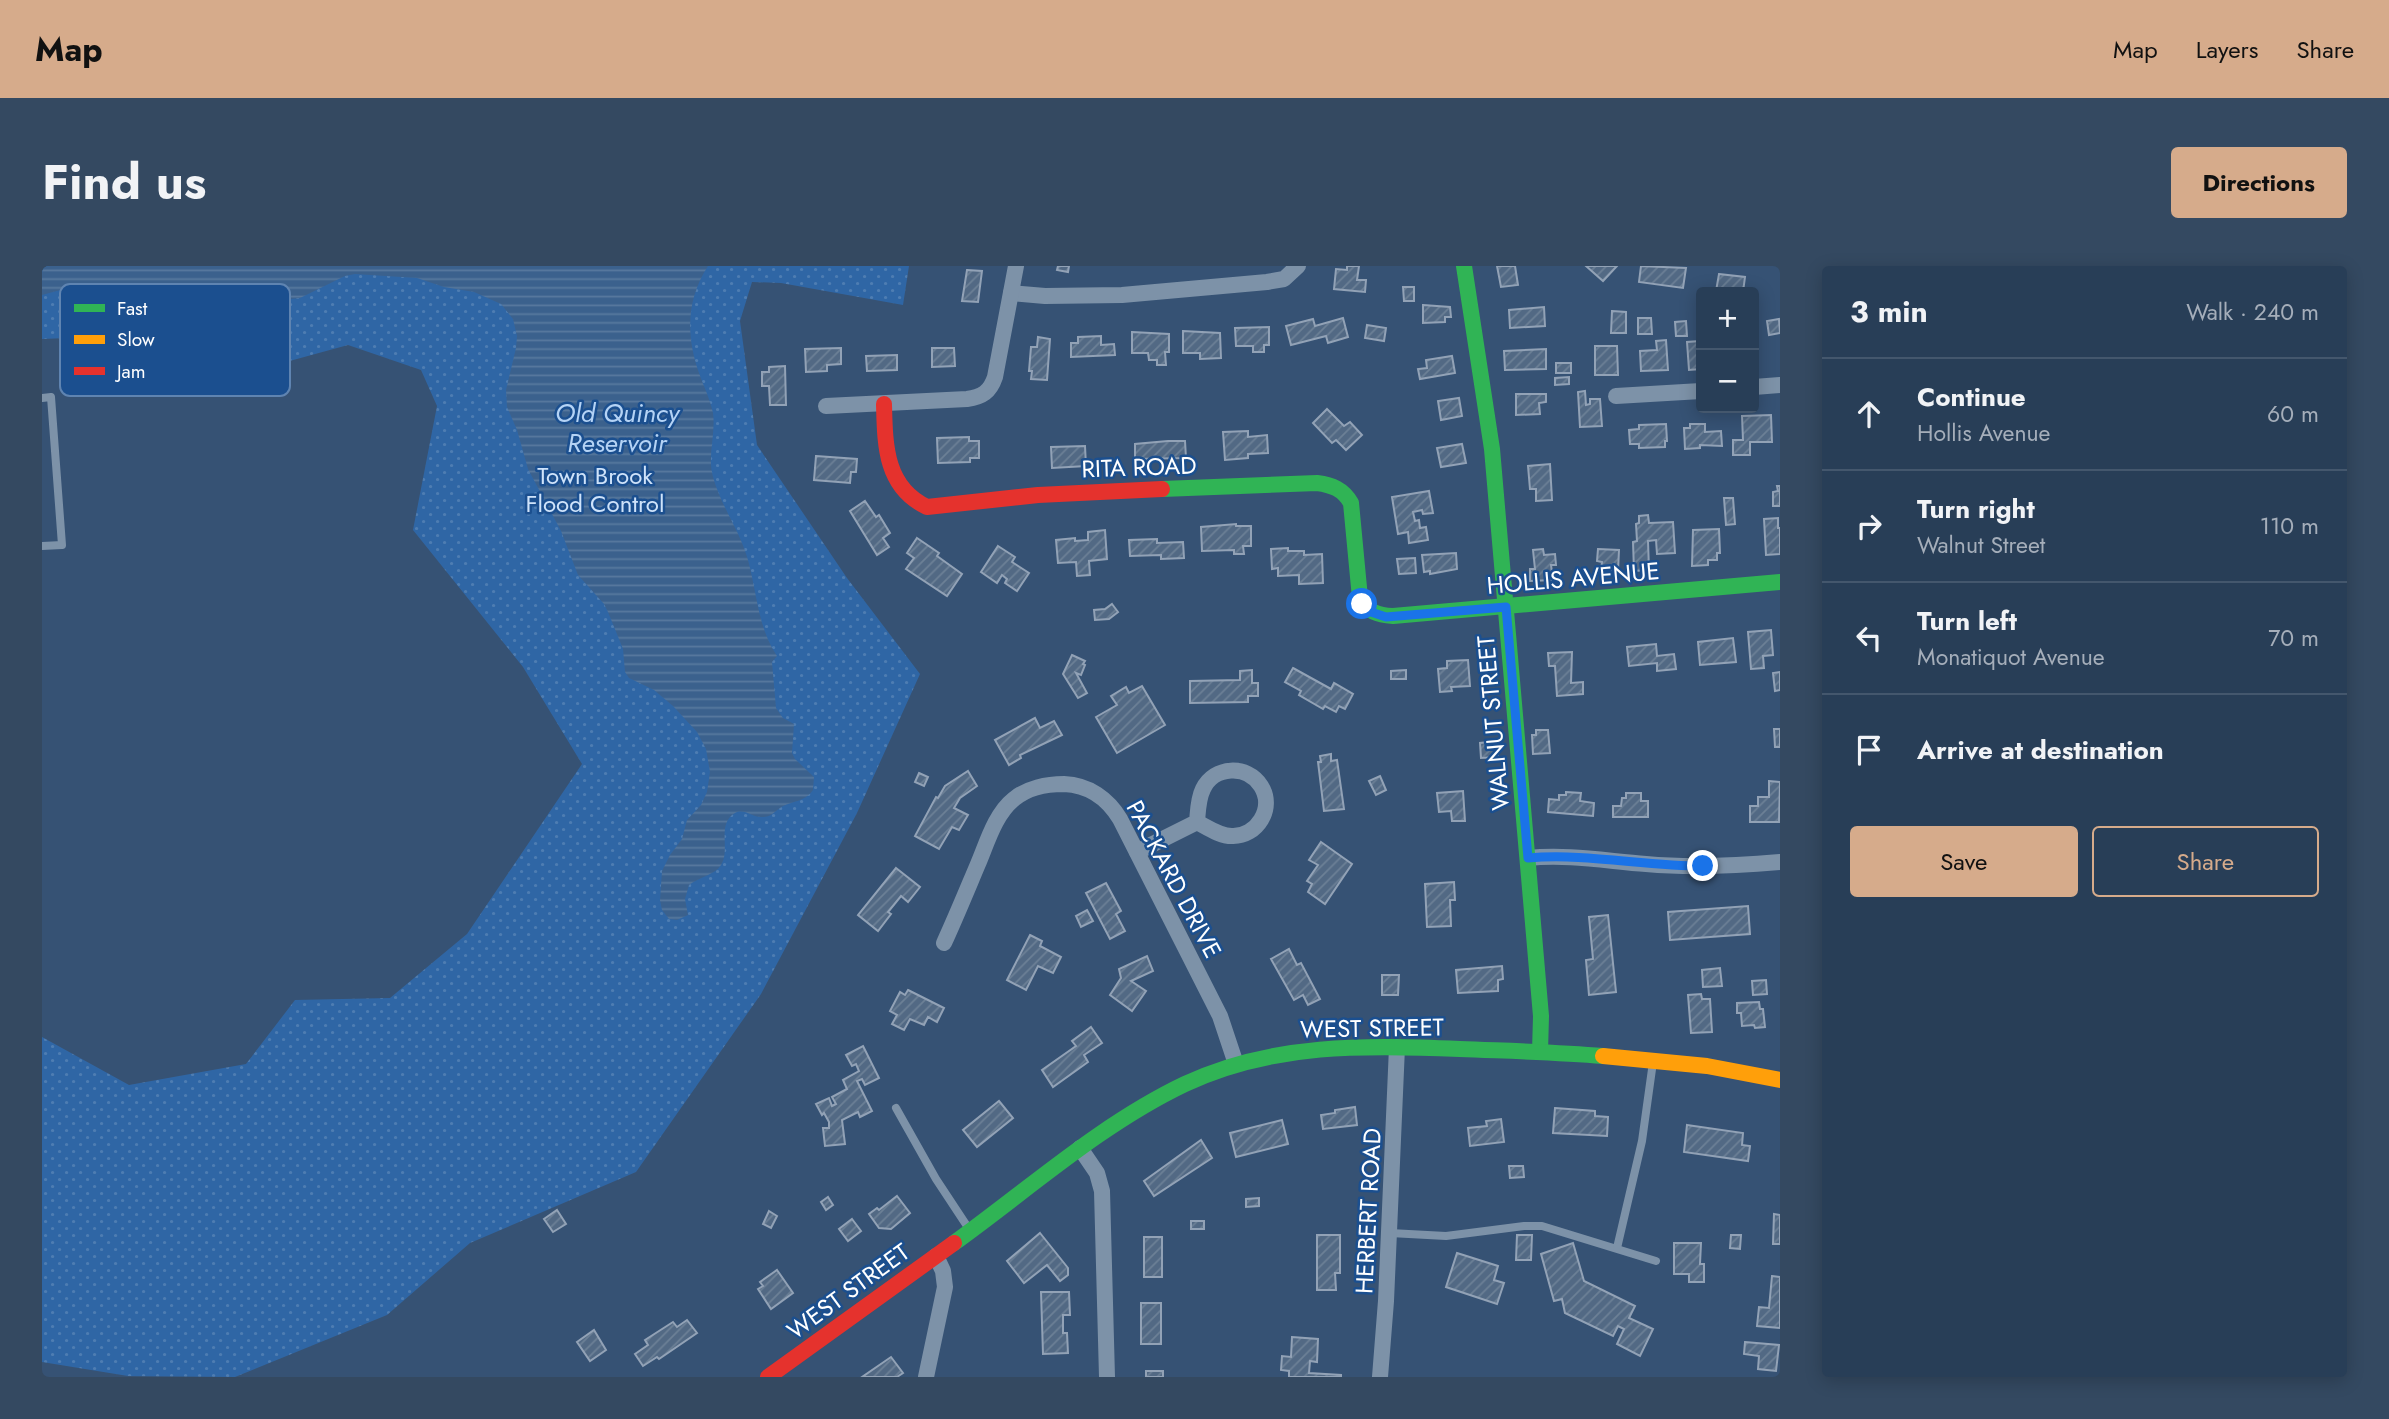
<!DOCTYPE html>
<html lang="en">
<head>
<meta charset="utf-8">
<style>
  :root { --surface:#283e57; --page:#344961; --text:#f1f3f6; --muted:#a5aeba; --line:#44576d; --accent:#d6ab8b }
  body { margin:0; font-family:Jost,sans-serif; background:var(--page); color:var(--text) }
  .controls { position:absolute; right:21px; top:21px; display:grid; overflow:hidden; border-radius:7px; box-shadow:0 4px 18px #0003 }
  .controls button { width:63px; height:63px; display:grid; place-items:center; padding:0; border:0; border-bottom:2px solid var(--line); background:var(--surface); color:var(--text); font:35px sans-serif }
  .stop { position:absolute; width:21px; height:21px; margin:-16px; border:5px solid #1a73e8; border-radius:50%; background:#fff }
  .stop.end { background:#1a73e8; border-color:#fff; box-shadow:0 2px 7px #0008 }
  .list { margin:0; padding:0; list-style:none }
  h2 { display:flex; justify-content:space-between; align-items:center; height:91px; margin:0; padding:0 28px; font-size:30px }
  h2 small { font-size:23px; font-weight:400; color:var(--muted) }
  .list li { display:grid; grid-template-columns:46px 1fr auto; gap:21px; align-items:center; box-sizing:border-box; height:112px; padding:0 28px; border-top:2px solid var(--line) }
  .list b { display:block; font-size:26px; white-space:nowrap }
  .list p { margin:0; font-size:23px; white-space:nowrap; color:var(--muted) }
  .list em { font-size:23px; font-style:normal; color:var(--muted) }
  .actions { display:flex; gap:14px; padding:21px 28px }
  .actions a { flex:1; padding:16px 0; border:2px solid var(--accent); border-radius:7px; text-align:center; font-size:24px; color:var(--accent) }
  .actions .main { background:var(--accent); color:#111 }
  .icon { flex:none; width:38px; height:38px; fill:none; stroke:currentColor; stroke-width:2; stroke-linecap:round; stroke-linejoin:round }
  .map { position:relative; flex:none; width:1738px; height:1111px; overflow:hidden; border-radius:7px }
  header { display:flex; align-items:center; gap:42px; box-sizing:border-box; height:98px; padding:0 35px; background:var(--accent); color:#111 }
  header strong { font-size:33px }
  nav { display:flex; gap:38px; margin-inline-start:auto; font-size:24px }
  .intro { display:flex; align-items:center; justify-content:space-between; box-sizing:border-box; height:168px; padding:0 42px }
  h1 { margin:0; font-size:49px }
  .button { padding:18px 32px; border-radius:7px; background:var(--accent); color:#111; font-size:24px; font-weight:700 }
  main { display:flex; gap:42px; padding:0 42px }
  aside { flex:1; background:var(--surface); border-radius:7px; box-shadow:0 4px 18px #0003 }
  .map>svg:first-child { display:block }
  .park { fill:url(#park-dots) }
  .water { fill:url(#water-rules) }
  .building { fill:url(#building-hatch); stroke:#92a2b6; stroke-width:2 }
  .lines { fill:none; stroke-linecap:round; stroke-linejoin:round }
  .lane { stroke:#7d92a8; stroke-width:8 }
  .street { stroke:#7d92a8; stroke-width:16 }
  .fast { stroke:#30b455; stroke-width:16 }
  .slow { stroke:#ff9f0a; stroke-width:16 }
  .jam { stroke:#e5322d; stroke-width:16 }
  .route { stroke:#1a73e8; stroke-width:9 }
  .labels { text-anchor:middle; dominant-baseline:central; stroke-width:5; stroke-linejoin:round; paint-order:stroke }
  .street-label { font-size:24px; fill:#fff; stroke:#1b4f8f }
  .park-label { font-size:24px; fill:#cfe3fa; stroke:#1b4f8f }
  .water-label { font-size:26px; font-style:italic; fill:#b5d3f5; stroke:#1b4f8f }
  .key { fill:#1b4f8f; stroke:#5f84b1; stroke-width:2 }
  .key-label { font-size:19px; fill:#fff }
</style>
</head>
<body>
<header>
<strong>Map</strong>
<nav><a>Map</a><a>Layers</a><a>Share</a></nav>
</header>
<div class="intro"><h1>Find us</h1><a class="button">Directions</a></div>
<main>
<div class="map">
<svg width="1738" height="1111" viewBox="0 0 1738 1111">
  <defs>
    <pattern id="park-dots" width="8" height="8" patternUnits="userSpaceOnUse" patternTransform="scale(1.75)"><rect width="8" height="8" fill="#2f66a5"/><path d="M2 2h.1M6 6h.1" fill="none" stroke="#4e7db2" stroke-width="1.8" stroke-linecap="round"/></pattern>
    <pattern id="water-rules" width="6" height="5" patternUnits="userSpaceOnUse" patternTransform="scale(1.75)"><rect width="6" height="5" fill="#3b618d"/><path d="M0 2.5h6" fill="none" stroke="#58799e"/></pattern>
    <pattern id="building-hatch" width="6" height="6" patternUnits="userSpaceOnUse" patternTransform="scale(1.75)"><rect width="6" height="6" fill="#526984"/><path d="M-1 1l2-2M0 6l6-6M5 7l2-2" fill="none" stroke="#6c8096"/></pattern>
  </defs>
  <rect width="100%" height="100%" fill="#365274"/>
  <path class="park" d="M0,0h867l-6,39 -122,-22 -29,-1 -12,39 17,124 90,133 73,96 -63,139 -96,181 -125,178 -166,71 -83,72 -152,62 -107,-1 -86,-14v-325l87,48 117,-21 49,-64 95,-2 77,-64 115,-170 -59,-97 -110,-137 24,-124 -16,-36 -73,-25 -106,29 -98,-39 -102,4z"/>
  <path class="water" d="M0,0h666c-22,34 -22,70 -9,107 5,14 11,26 14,40 3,21 -6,43 0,64 8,29 27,54 35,83 9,33 10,68 29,96l-5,6 4,46 7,10 11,6 -2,29 3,6 19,18 -1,13c-9,13 -21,10 -33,18 -6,4 -10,10 -19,9 -9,0 -17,-9 -26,-4 -19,11 -4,37 -14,52 -6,10 -22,12 -32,20l-4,14 3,16 -11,5 -8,-1 -7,-9 -2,-10 2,-29 8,-16 12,-16 5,-19 14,-15 6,-13 3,-20 -4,-23 -9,-17 -24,-26 -19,-16 -25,-12 -4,-6 -2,-23 -15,-37 -4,-8 -26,-29 -17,-44 -33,-62 -11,-39 -10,-23 -1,-17 10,-42 1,-12 -4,-17 -12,-15 -27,-12 -30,-5 -27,-9 -62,-4 -10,2 -45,22 -27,3 -62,2 -38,-11 -72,-9 -26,3 -33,9z"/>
  <g class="building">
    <path d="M1016,0h11l-1,6 -11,-2z"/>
    <path d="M1305,0h12l-2,14h9l-1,12 -31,-3 2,-20 11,1z"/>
    <path d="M1455,0h18l3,19 -17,2z"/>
    <path d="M1544,0h31l-14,15z"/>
    <path d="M1599,0l45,2 -3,20 -44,-6z"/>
    <path d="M925,4l15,1 -4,31 -16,-1z"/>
    <path d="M1677,8l26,3 -2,15 -27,-1z"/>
    <path d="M1361,21h11v14h-10z"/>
    <path d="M1381,39l27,2 1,10h-6v5l-22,1z"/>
    <path d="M1502,41l1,19 -35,2 -1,-18z"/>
    <path d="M1570,45l14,1v21h-15z"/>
    <path d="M1301,52l5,19 -20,6 -2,-7 -35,9 -5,-19 27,-7 2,7z"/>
    <path d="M1596,52h13l1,16h-14z"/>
    <path d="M1737,53l1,14 -11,2 -2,-14z"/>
    <path d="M1644,55l1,15h-11l-1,-14z"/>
    <path d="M1325,59l19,3 -2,13 -19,-3z"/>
    <path d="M1227,61v18h-5v7h-11v-6h-17l-1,-18z"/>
    <path d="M1657,63h2v40l-12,1 -2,-28 13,-1z"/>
    <path d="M1141,65l37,2 1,25 -21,1v-6h-17z"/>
    <path d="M1090,66l37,2v18h-4l1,13h-9v-5h-8l-1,-7h-16z"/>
    <path d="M1059,70v9l13,-1 1,11 -44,2v-14h7v-6z"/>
    <path d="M996,71l12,2 -3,41 -16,-1 1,-8h-3l2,-24h6z"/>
    <path d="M1624,74l2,30 -27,1 -1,-20 17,-1 -1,-9z"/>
    <path d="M1712,78h1l2,20h-3z"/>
    <path d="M1553,80h22l1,29h-23z"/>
    <path d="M799,82v16l-14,1v6l-21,1 -1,-23z"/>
    <path d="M890,82h22l1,18 -23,1z"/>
    <path d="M1504,83v20l-41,1 -1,-19z"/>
    <path d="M855,89v15l-30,1 -1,-15z"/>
    <path d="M1410,90l3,17 -35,6 -2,-10 9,-1 -1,-8z"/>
    <rect x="1514" y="97" width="15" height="10"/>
    <path d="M743,100l1,39h-16l-1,-19h-7v-14h7v-5z"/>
    <path d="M1527,111v7l-14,1v-7z"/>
    <path d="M1543,125l1,14 4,-1v-5h10l2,27 -22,1 -2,-35z"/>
    <path d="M1474,128h30v8l-7,1 1,11 -24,1z"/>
    <path d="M1417,132l3,18 -21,4 -3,-19z"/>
    <path d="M1285,143l17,17 6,-4 12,13 -16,15 -10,-10 -4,3 -19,-20z"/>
    <path d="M1729,149l1,27h-22v13h-17v-15h10l-1,-24z"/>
    <path d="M1624,158l1,17h-2v6l-26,1v-4h-9l-1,-14 10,-1v-4z"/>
    <path d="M1648,158h15v8l16,-1 1,15 -22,-1v3l-15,1 -1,-21h6z"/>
    <path d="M1206,165v6l19,-2 1,18 -20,1v4l-23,2 -2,-28z"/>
    <path d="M927,171v4h10v17h-9v4l-32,1 -1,-25z"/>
    <path d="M1126,175h17l1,17 -51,1v-15z"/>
    <path d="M1420,178l4,19 -25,4 -4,-19z"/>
    <path d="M1043,180l1,20 -34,2 -1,-21z"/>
    <path d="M774,190l41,3 -1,13h-5l-1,11 -36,-3z"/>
    <path d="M1508,198l2,36 -16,1v-12h-6l-2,-23z"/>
    <path d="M1735,220h3v20h-7v-14l5,-1z"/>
    <path d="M1387,225l4,22 -10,1 -1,-4 -9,2 2,9 4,-1 1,8 6,-1 2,13 -19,3 -1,-11 -10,2 -6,-37z"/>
    <path d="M1682,232h9l2,26 -9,1z"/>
    <path d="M823,235l11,16 3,-2 11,18 -7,5 6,9 -12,8 -27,-44z"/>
    <path d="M1606,249l1,8 24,-1 2,31 -18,1 -1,-14 -8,1 1,29 -15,1 -1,-29 4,-1 -1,-17 3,-1v-7z"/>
    <path d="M1736,252v10h2v26l-14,1 -2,-36z"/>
    <path d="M1194,258v2h15v20h-8l1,8h-10v-4l-32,1 -1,-24z"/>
    <path d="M1677,263l1,24h-3v7h-9v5l-16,1 1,-36z"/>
    <path d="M1063,264l2,29 -18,2 1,14 -13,1 -1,-14 -18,1 -2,-23 19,-2v3l13,-1v-8z"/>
    <path d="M875,272l22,15 -2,3 25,18 -15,22 -41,-27 8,-11 -7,-5z"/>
    <path d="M1115,273v4l26,-1 1,16 -23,1v-4l-31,1 -1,-16z"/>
    <path d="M956,280l17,11 -3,5 17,11 -12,18 -12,-8 2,-4 -5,-4 -5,8 -16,-11z"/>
    <path d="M1246,282v3h16v4l18,-1 1,29 -24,1v-9l-21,1v-8l-6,1 -1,-20z"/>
    <path d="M1501,283l1,6 11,-1 1,11h-5l2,15 -23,1v-12h5l-2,-19z"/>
    <path d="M1556,283l21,1 -1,21 -17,-1 1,-8 -5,-1z"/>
    <path d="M1414,287l1,16 -27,5v-3l-6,1 -2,-17z"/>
    <path d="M1373,292l1,15 -17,1 -2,-15z"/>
    <path d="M1070,338l6,8 -9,7 -14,1 -1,-10 11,-1z"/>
    <path d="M1729,364l2,25 -10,1 1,12 -13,1 -3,-37z"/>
    <path d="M1691,372l3,24 -36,3 -2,-23z"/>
    <path d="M1614,378l1,12 17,-2 2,15 -19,2v-8l-28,3 -2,-19z"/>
    <path d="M1530,386l-1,31 12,-1v12l-26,2 -2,-30h-6l-1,-13z"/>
    <path d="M1030,389l13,6 -2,3 2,1 -4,10 -5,-2 11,20 -9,5 -15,-24z"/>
    <path d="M1426,394l2,26 -19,1 1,4 -12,1 -2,-23 9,-1v-7z"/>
    <path d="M1251,402l38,21 3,-6 19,11 -8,15 -6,-3 -3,6 -11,-6 -2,3 -24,-14 2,-4 -16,-9z"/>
    <path d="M1210,404v13h6v13h-10v6l-58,1v-22l50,-1v-9z"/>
    <path d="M1364,404v9h-15v-8z"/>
    <path d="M1738,406v18l-5,1 -2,-18z"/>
    <path d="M1100,420l23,39 -48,28 -21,-36 21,-12 -6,-9 15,-9 3,6z"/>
    <path d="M993,452l5,10 14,-7 8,14 -42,20 1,3 -12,7 -14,-25z"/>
    <path d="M1732,463h6v18h-5z"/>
    <path d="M1494,464h12l2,23 -17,1 -1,-19h4z"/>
    <path d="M1455,475l1,16 -17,1 -1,-15z"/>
    <path d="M1289,488v7l6,-1 7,49 -20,2 -6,-49h3l-1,-6z"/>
    <path d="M926,505l9,15 -17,12 -6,10 14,7 -9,15 -7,-3 -13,22 -24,-13 21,-39 2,1 7,-12z"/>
    <path d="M877,507l9,4 -4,9 -9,-4z"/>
    <path d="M1338,510l6,14 -10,5 -7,-14z"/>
    <path d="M1727,515l11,1 -1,40h-29v-16h8v-9h11z"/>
    <path d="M1421,525l2,30h-13l-1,-10 -12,1 -2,-19z"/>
    <path d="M1524,526l15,1 -1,8 14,2 -1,13 -45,-4 1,-13 10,1v-5h7z"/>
    <path d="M1584,527h15v8h7v16h-35v-11h8l1,-8h4z"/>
    <path d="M1279,576l31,22 -27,40 -17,-12 4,-8 -5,-3 11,-16 -9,-5z"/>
    <path d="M854,602l24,19 -12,15 -7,-6 -13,16 3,2 -13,17 -20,-16z"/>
    <path d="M1412,616l1,18h-5l1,26 -24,1 -2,-43z"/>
    <path d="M1064,617l15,28 -5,3 9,17 -15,8 -24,-46z"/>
    <path d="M1706,640l2,28 -80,6 -2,-28z"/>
    <path d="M1045,644l6,11 -12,6 -5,-11z"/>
    <path d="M1566,649l8,77 -27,3 -3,-35 7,-1 -4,-42z"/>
    <path d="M988,669l12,6 -2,5 21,11 -8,16 -15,-7 -12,24 -19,-10z"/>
    <path d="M1247,683l8,16 4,-2 19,36 -12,6 -5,-10 -9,5 -23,-41z"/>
    <path d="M1105,690l6,15 -22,10 15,10 -14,20 -22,-16 11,-17 -2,-9z"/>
    <path d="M1460,700l1,13 -5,1v11l-40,2 -2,-23z"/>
    <path d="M1678,702l2,18 -19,1 -1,-17z"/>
    <path d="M1340,709h17l-1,20h-16z"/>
    <path d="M1724,714l1,14 -14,1 -1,-14z"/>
    <path d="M866,724l36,18 -7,14 -9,-5 -4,8 -14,-6 -6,11 -12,-6 5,-9 -7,-4 10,-19 5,3z"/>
    <path d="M1659,728l1,5h8l2,33 -21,1 -3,-38z"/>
    <path d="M1717,736l1,7h3l2,18 -10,1 -1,-3 -12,1 -1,-13h-4v-10z"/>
    <path d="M1049,761l11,16 -18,12 4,7 -35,25 -11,-17 34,-24 -4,-5z"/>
    <path d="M821,780l16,32 -14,7 -3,-6 -5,2 15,30 -12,6 -2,-5 -16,8 3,24 -20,2 -2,-18h6v-6l-5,-9 -2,2 -6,-11 13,-6 3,8 4,-2 -4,-7 15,-8 -4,-9 16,-9 -3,-7 -4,2 -6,-11z"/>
    <path d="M957,835l14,17 -36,29 -14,-17z"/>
    <path d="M1313,841l2,18 -34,4 -2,-14 14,-2v-3z"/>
    <path d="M1513,842l40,3v5l13,1 -1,19 -54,-3z"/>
    <path d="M1459,853l3,23 -34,4 -2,-18 19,-2 -1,-5z"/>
    <path d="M1240,854l6,24 -52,13 -6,-24z"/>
    <path d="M1645,859l56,8 -1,12 8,1 -2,15 -64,-9z"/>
    <path d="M1159,874l11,18 -58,38 -10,-15z"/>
    <path d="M1467,900h14l1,11 -14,1z"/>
    <path d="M855,930l13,17 -19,16 -12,-1 -10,-14 8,-6 2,2z"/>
    <path d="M786,931l5,8 -7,5 -5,-8z"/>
    <path d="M1217,932v8l-13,1v-8z"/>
    <path d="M515,944l9,14 -13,8 -9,-13z"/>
    <path d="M727,945l8,5 -6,12 -8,-4z"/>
    <path d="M1732,948l6,1v29h-7z"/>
    <path d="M810,953l9,12 -13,10 -9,-12z"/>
    <rect x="1149" y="955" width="13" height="8"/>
    <path d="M998,967l28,35v7l-8,6 -13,-16 -23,18 -17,-22z"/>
    <path d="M1275,969h23v38h-5l1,17h-19z"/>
    <path d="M1475,969h15l-1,25h-15z"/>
    <path d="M1689,969h10l-1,14 -10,-1z"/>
    <rect x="1102" y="971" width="18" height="40"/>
    <path d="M1531,977l11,38 51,25 -6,12 24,11 -13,27 -23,-12 7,-15 -6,-3 -5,10 -48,-23 -3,-14 -8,2 -13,-47z"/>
    <path d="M1632,977h27l-1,21h4v18h-15v-8h-15z"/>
    <path d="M1415,987l41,13 -4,14 10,3 -7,21 -51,-17z"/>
    <path d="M735,1004l16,23 -22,16 -13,-20 5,-3 -3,-4z"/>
    <path d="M1730,1010l8,1v51l-23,-2 2,-19 10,1z"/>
    <path d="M999,1026h28l1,23h-7v18h4l1,20 -25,1z"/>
    <rect x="1099" y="1037" width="20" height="41"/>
    <path d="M645,1054l10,13 -38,26 -2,-2 -14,9 -8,-12 13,-9 -3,-5 28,-18 4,5z"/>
    <path d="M552,1064l12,20 -16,11 -13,-19z"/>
    <path d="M1250,1071l26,2 -1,23 -7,-1 -1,12 32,2v2h-52v-6l-8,-1 1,-14 9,1z"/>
    <path d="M1703,1076l34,3 -3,26 -18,-2 1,-13 -15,-2z"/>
    <path d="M849,1091l12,16 -6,4h-35z"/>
    <rect x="1104" y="1105" width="17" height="6"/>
  </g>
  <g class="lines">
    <g class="lane">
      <path d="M0,132l9,-1 11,148 -20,1"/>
      <path d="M854,842l40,71 33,50"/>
      <path d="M1348,967l56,3 78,-10h18l114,35"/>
      <path d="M1575,982l25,-107 11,-79"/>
    </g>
    <g class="street">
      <path d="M969,27l34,3 77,-1 145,-13 17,-3 14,-13"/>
      <path d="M1712,121l26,-2"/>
      <path d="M1574,130l85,-5"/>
      <path d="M784,140l141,-7c15,-2 23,-7 28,-22l21,-111"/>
      <path d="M1095,586l60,-30c10,5 22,14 35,14 25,1 43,-28 29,-50 -14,-22 -47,-20 -58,3 -5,10 -5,22 -6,33"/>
      <path d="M1486,592c40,-4 78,3 118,6 45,4 89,2 134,-2"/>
      <path d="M902,677c12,-26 23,-53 34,-79 9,-21 17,-50 36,-65 13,-11 33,-15 50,-15 25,1 44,15 56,35l100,197 16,48"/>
      <path d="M1038,882l17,25 5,18 5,186"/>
      <path d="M884,1111l19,-90 -2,-16 -7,-15"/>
      <path d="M1338,1111l6,-76 11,-254"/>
    </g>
    <g class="fast">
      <path d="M1422,0l28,183 49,567 -1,36"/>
      <path d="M1120,223l155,-6c15,2 26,6 34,20l9,95c7,14 18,17 33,18l387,-34"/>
      <path d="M912,977c75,-54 147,-119 231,-159 87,-41 181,-39 275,-35 48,2 96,3 143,7"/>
    </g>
    <path class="slow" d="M1561,790l104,10 73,14"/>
    <g class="jam">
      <path d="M842,138c1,41 1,83 43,103l111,-12 124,-6"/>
      <path d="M726,1111l186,-134"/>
    </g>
  </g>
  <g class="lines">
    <path class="route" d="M1320,338l9,8 15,5 120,-10 22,251c58,-5 116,8 175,8"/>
  </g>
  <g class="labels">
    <g class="street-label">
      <text transform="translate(1097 201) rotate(-2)">RITA ROAD</text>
      <text transform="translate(1531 312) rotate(-5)">HOLLIS AVENUE</text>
      <text transform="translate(1451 457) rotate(-95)">WALNUT STREET</text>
      <text transform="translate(1132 613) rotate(62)">PACKARD DRIVE</text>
      <text transform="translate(1330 762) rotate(-1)">WEST STREET</text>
      <text transform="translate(1326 945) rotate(-87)">HERBERT ROAD</text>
      <text transform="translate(806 1025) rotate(-36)">WEST STREET</text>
    </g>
    <g class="park-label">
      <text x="553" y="209">Town Brook<tspan x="553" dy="28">Flood Control</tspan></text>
    </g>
    <g class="water-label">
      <text x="575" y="147">Old Quincy<tspan x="575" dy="30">Reservoir</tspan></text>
    </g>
  </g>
  <rect x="18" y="18" width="230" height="112" rx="10" class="key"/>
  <rect x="32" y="38" width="31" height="8" fill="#30b455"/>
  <rect x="32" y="69" width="31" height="9" fill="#ff9f0a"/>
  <rect x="32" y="101" width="31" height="8" fill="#e5322d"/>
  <g class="key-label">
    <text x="75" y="49">Fast</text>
    <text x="75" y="80">Slow</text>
    <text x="75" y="112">Jam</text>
  </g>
</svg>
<div class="controls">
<button>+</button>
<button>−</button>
</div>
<div class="stop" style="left:1320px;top:338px"></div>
<div class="stop end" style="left:1661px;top:600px"></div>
</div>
<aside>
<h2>3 min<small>Walk · 240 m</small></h2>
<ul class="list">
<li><svg class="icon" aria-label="ahead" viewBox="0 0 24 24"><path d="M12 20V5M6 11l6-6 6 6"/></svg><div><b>Continue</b><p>Hollis Avenue</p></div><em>60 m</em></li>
<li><svg class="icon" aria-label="right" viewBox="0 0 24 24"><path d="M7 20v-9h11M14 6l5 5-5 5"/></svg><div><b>Turn right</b><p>Walnut Street</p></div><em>110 m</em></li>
<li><svg class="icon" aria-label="left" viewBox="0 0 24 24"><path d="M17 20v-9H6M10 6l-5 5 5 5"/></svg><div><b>Turn left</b><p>Monatiquot Avenue</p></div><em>70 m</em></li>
<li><svg class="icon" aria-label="arrive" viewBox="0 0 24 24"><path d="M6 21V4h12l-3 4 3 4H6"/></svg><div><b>Arrive at destination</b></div></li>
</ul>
<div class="actions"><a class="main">Save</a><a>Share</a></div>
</aside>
</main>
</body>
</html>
